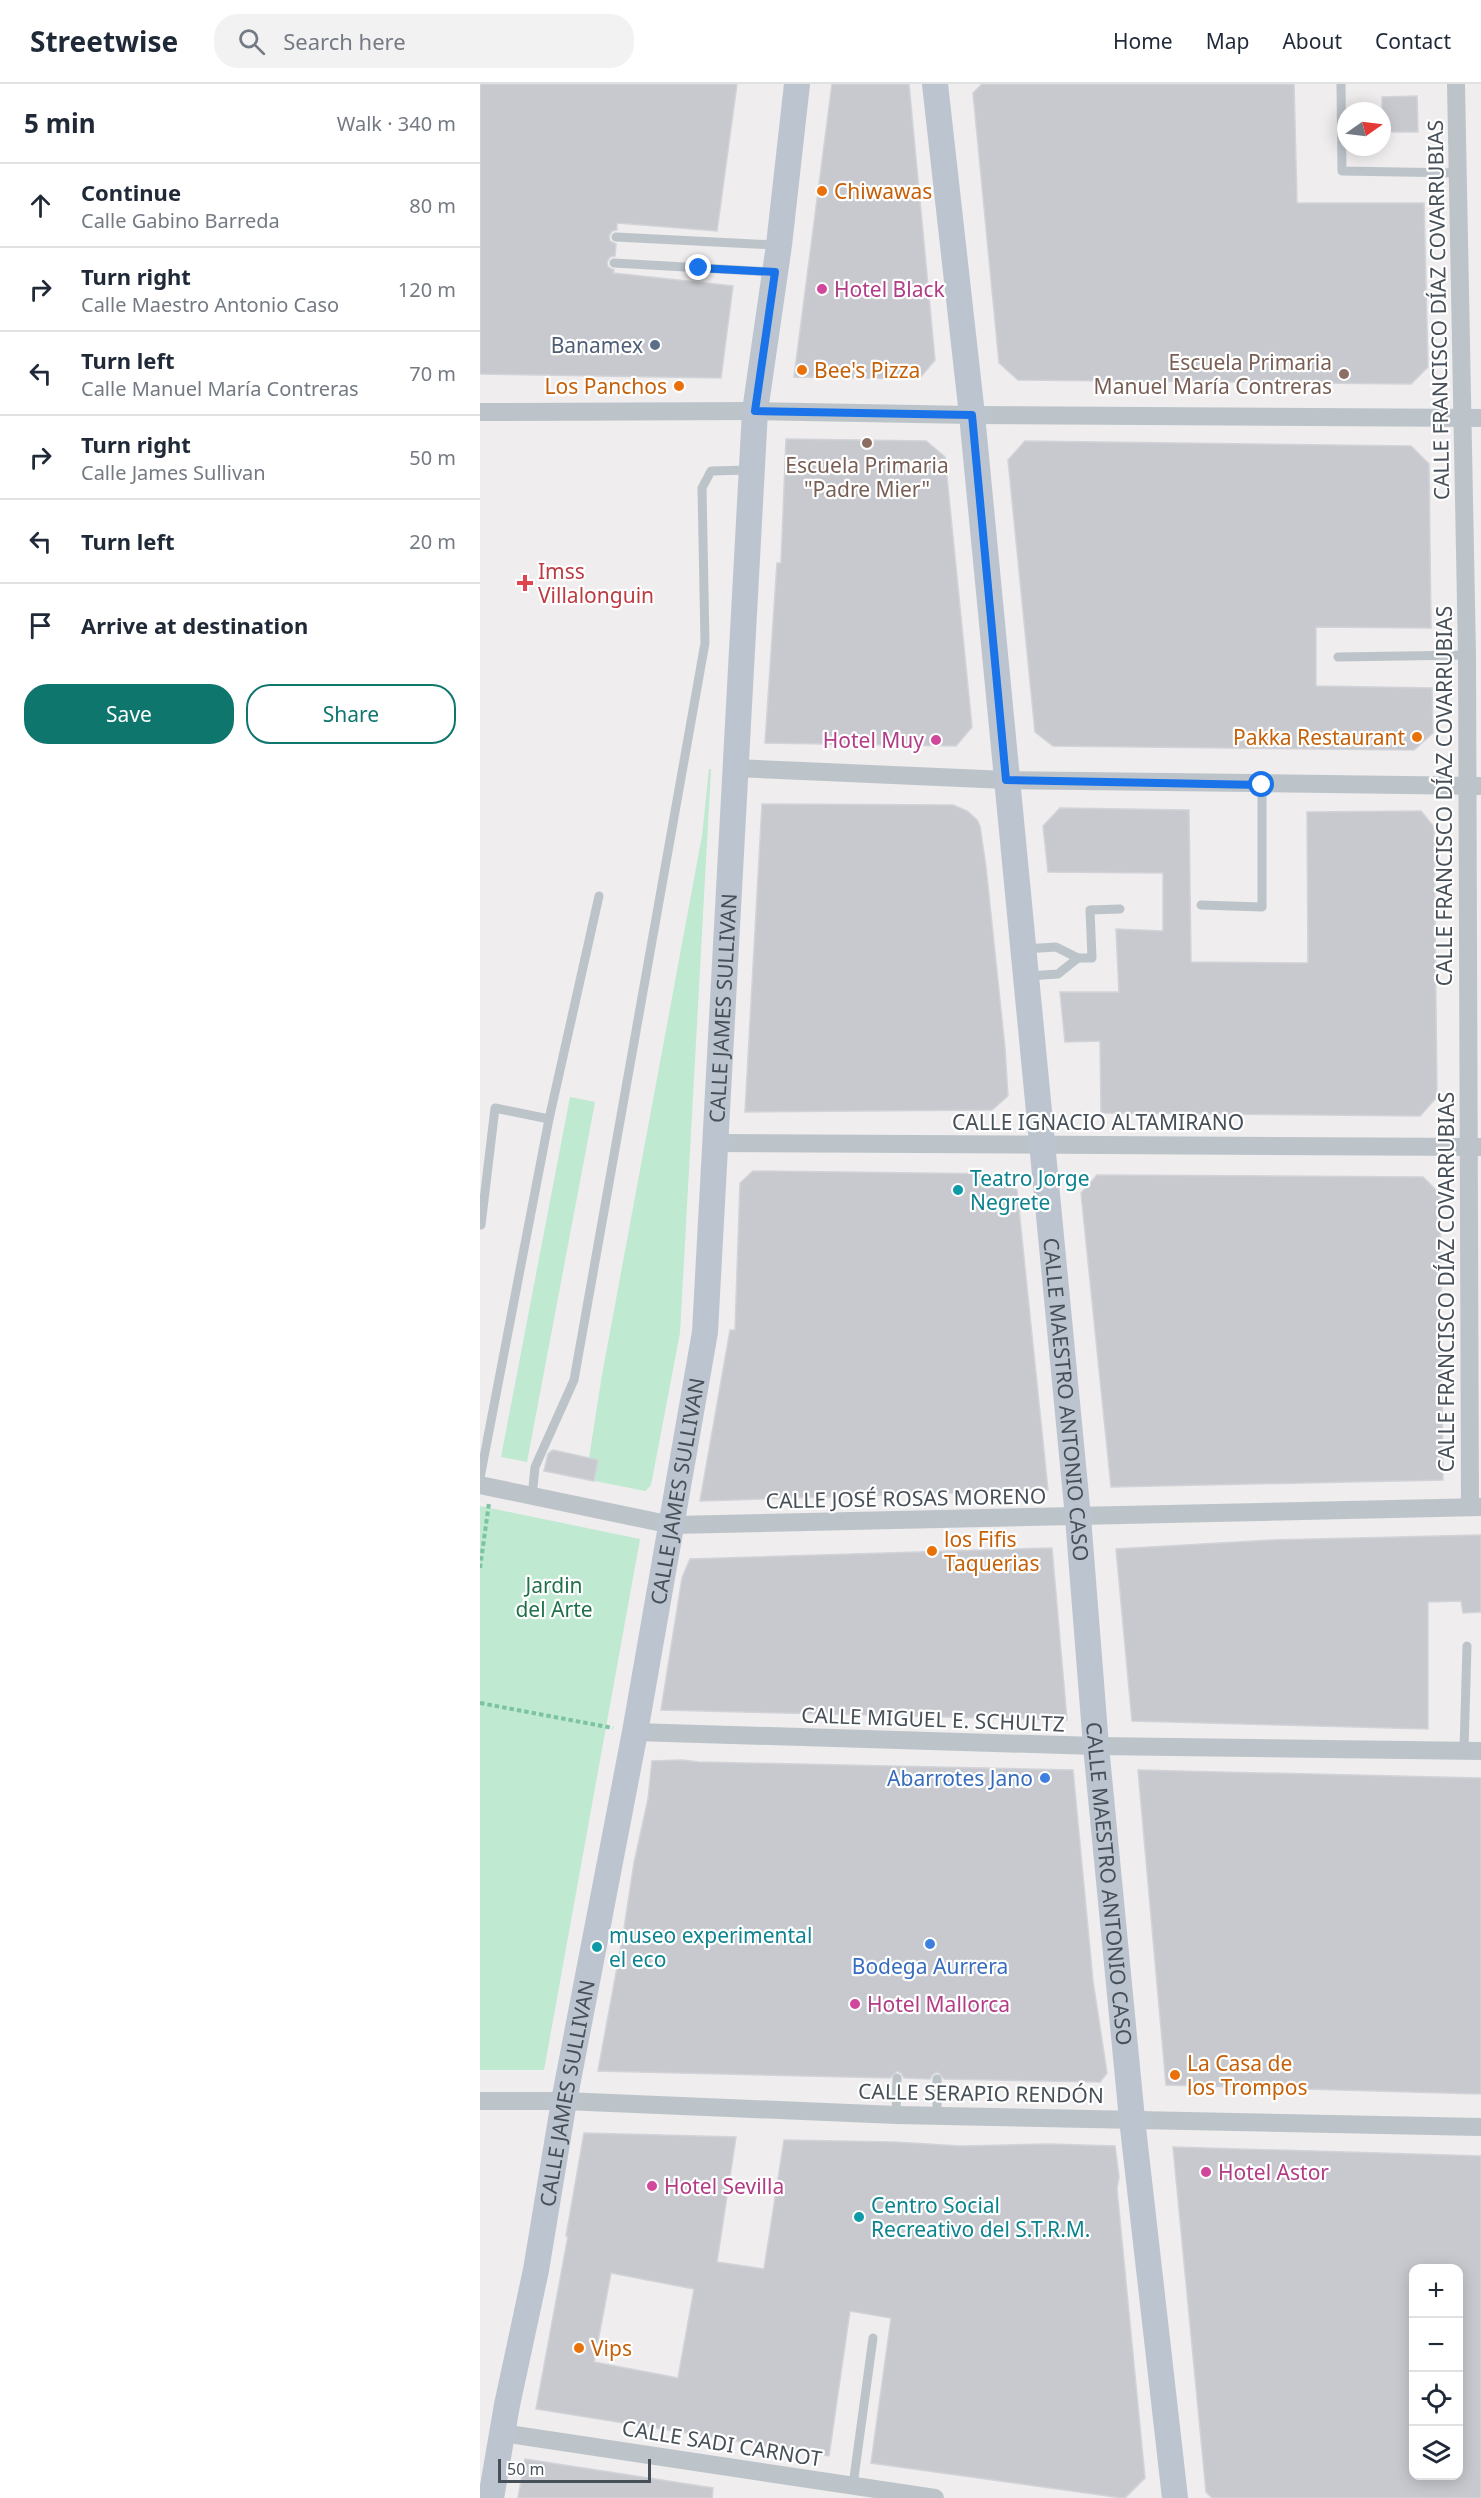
<!DOCTYPE html>
<html lang="en">
<head>
<meta charset="utf-8">
<style>
  :root { --surface:#fff; --page:#f2f2f3; --text:#1f2937; --muted:#747a83; --line:#e0e1e3; --accent:#0f766e }
  body { margin:0; font-family:"Noto Sans",sans-serif; background:var(--page); color:var(--text) }
  .controls { position:absolute; right:18px; bottom:18px; display:grid; overflow:hidden; border-radius:12px; box-shadow:0 3px 15px #0003 }
  .controls button { width:54px; height:54px; display:grid; place-items:center; padding:0; border:0; border-bottom:2px solid var(--line); background:var(--surface); color:var(--text); font:30px sans-serif }
  .compass { position:absolute; left:857px; top:18px; width:54px; height:54px; border-radius:50%; background:var(--surface); box-shadow:0 3px 15px #0003; rotate:76deg }
  .scale { position:absolute; left:18px; bottom:15px; width:153px; box-sizing:border-box; padding-left:6px; border:3px solid #475058; border-top:0; font-size:16px; line-height:21px; white-space:nowrap; color:#475058; -webkit-text-stroke:4px #fff; paint-order:stroke }
  .stop { position:absolute; width:18px; height:18px; margin:-14px; border:4px solid #1a73e8; border-radius:50%; background:#fff }
  .stop.end { background:#1a73e8; border-color:#fff; box-shadow:0 2px 6px #0008 }
  .list { margin:0; padding:0; list-style:none }
  h2 { display:flex; justify-content:space-between; align-items:center; height:78px; margin:0; padding:0 24px; font-size:26px }
  h2 small { font-size:20px; font-weight:400; color:var(--muted) }
  .list li { display:grid; grid-template-columns:39px 1fr auto; gap:18px; align-items:center; box-sizing:border-box; height:84px; padding:0 24px; border-top:2px solid var(--line) }
  .list b { display:block; font-size:22px; white-space:nowrap }
  .list p { margin:0; font-size:20px; white-space:nowrap; color:var(--muted) }
  .list em { font-size:20px; font-style:normal; color:var(--muted) }
  .actions { display:flex; gap:12px; padding:18px 24px }
  .actions a { flex:1; padding:14px 0; border:2px solid var(--accent); border-radius:24px; text-align:center; font-size:21px; color:var(--accent) }
  .actions .main { background:var(--accent); color:#fff }
  .icon { flex:none; width:33px; height:33px; fill:none; stroke:currentColor; stroke-width:2; stroke-linecap:round; stroke-linejoin:round }
  .map { position:relative; flex:none; width:1001px; height:2414px; overflow:hidden }
  header { display:flex; align-items:center; gap:36px; box-sizing:border-box; height:84px; padding:0 30px; background:var(--surface); border-bottom:2px solid var(--line) }
  header strong { font-size:28px }
  nav { display:flex; gap:33px; margin-inline-start:auto; font-size:21px }
  .search { width:420px; height:54px; background:var(--page); display:flex; align-items:center; gap:15px; box-sizing:border-box; padding:0 21px; border-radius:24px; color:var(--muted); font-size:22px }
  main { display:flex }
  aside { flex:1; background:var(--surface) }
  .map>svg:first-child { display:block }
  .green { fill:#bfe9d0 }
  .building { fill:#c7c9cf; stroke:#d1d3d8; stroke-width:1.5; fill-rule:evenodd }
  .lines { fill:none; stroke-linecap:round; stroke-linejoin:round }
  .path { stroke:#7bc3a1; stroke-width:4; stroke-dasharray:4.5 3; stroke-linecap:butt }
  .service { stroke:#bcc4ca; stroke-width:9 }
  .minor { stroke:#bcc4ca; stroke-width:18 }
  .secondary { stroke:#bcc5cf; stroke-width:26 }
  .route { stroke:#1a73e8; stroke-width:8 }
  .food-dot { fill:#e8710a; stroke:#fff; stroke-width:2 }
  .hotel-dot { fill:#d1479c; stroke:#fff; stroke-width:2 }
  .service-dot { fill:#5c6f8a; stroke:#fff; stroke-width:2 }
  .education-dot { fill:#8d6e63; stroke:#fff; stroke-width:2 }
  .health-dot { fill:#e0444e; stroke:#fff; stroke-width:2 }
  .culture-dot { fill:#0f9aa8; stroke:#fff; stroke-width:2 }
  .shop-dot { fill:#3f7fe0; stroke:#fff; stroke-width:2 }
  .labels { text-anchor:middle; dominant-baseline:central; stroke-width:4.5; stroke-linejoin:round; paint-order:stroke }
  .food-label { font-size:21px; fill:#c56008; stroke:#fff; text-anchor:start }
  .hotel-label { font-size:21px; fill:#b23c85; stroke:#fff; text-anchor:start }
  .street-label { font-size:21px; fill:#475058; stroke:#fff }
  .service-label { font-size:21px; fill:#4e5e75; stroke:#fff; text-anchor:end }
  .education-label { font-size:21px; fill:#785e54; stroke:#fff; text-anchor:end }
  .health-label { font-size:21px; fill:#be3a42; stroke:#fff; text-anchor:start }
  .culture-label { font-size:21px; fill:#0d838f; stroke:#fff; text-anchor:start }
  .park-label { font-size:21px; fill:#20714a; stroke:#fff }
  .shop-label { font-size:21px; fill:#366cbe; stroke:#fff; text-anchor:end }
</style>
</head>
<body>
<header>
<strong>Streetwise</strong>
<div class="search"><svg class="icon" aria-label="search" viewBox="0 0 24 24"><circle cx="10" cy="10" r="6"/><path d="M15 15l6 6"/></svg>Search here</div>
<nav><a>Home</a><a>Map</a><a>About</a><a>Contact</a></nav>
</header>
<main>
<aside>
<h2>5 min<small>Walk · 340 m</small></h2>
<ul class="list">
<li><svg class="icon" aria-label="ahead" viewBox="0 0 24 24"><path d="M12 20V5M6 11l6-6 6 6"/></svg><div><b>Continue</b><p>Calle Gabino Barreda</p></div><em>80 m</em></li>
<li><svg class="icon" aria-label="right" viewBox="0 0 24 24"><path d="M7 20v-9h11M14 6l5 5-5 5"/></svg><div><b>Turn right</b><p>Calle Maestro Antonio Caso</p></div><em>120 m</em></li>
<li><svg class="icon" aria-label="left" viewBox="0 0 24 24"><path d="M17 20v-9H6M10 6l-5 5 5 5"/></svg><div><b>Turn left</b><p>Calle Manuel María Contreras</p></div><em>70 m</em></li>
<li><svg class="icon" aria-label="right" viewBox="0 0 24 24"><path d="M7 20v-9h11M14 6l5 5-5 5"/></svg><div><b>Turn right</b><p>Calle James Sullivan</p></div><em>50 m</em></li>
<li><svg class="icon" aria-label="left" viewBox="0 0 24 24"><path d="M17 20v-9H6M10 6l-5 5 5 5"/></svg><div><b>Turn left</b></div><em>20 m</em></li>
<li><svg class="icon" aria-label="arrive" viewBox="0 0 24 24"><path d="M6 21V4h12l-3 4 3 4H6"/></svg><div><b>Arrive at destination</b></div></li>
</ul>
<div class="actions"><a class="main">Save</a><a>Share</a></div>
</aside>
<div class="map">
<svg width="1001" height="2414" viewBox="0 0 1001 2414">
  <rect width="100%" height="100%" fill="#efeded"/>
  <g class="green">
    <path d="M229,685h2l-31,564 -29,152 -6,6 -100,-20 5,-21 39,8 13,-83 100,-539z"/>
    <path d="M90,1013l25,5 -68,360 -26,-5z"/>
    <path d="M0,1422l160,33 -96,531h-64z"/>
  </g>
  <g class="building">
    <path d="M0,0h257l-20,147 -100,-8v7l-5,1 -3,5 1,5 6,3 -1,12 -5,1 -3,5 1,5 6,3 -1,3 120,13 -12,92 -241,-4z"/>
    <path d="M352,0h77l26,276 -16,19 -125,-2z"/>
    <path d="M502,0h312l3,119h127l4,164 -17,17 -393,-4 -19,-17 -26,-270z"/>
    <path d="M937,12l1,36h-36v-35z"/>
    <path d="M306,355l140,2 19,16 27,270 -16,19 -191,-3 12,-180h4z"/>
    <path d="M545,357l386,5 18,18 2,164 -115,-1v59l116,2 1,45 -19,17 -361,-4 -18,-14 -27,-272z"/>
    <path d="M282,720l191,1 14,6 10,9 3,6 6,41 19,181 3,48 -16,14 -247,2z"/>
    <path d="M580,724l129,2 2,152 117,1 -1,-151 114,-1 13,16 3,270 -17,19 -319,-3 -1,-72 -35,1 -5,-50h59l-3,-63 47,2v-58l-115,-1 -5,-46z"/>
    <path d="M273,1087l246,3 18,16 31,300 -348,11 30,-171h5l5,-147z"/>
    <path d="M617,1091l326,2 17,17 3,286 -332,7 -30,-294z"/>
    <path d="M73,1366l45,10 -4,21 -50,-10 4,-17z"/>
    <path d="M1001,1451v77l-18,1 -2,-12 -33,1v127l-296,-8 -16,-172 156,-9z"/>
    <path d="M572,1464l15,172 -406,-10 21,-132 8,-19z"/>
    <path d="M202,1676l17,2 374,8 20,211 14,92 -7,9 -156,-3 -6,-7 -5,2 -3,5 -26,-1 -3,-5 -4,-2 -7,7 -292,-7 25,-136 11,-72 14,-64 4,-38z"/>
    <path d="M658,1686l343,8v316l-315,-9z"/>
    <path d="M104,2049l152,4 -19,125 47,7 20,-129 111,2 65,4 89,-2 66,2 4,31 -2,12 28,289 -20,20h-3l-251,-35 20,-145 -41,-7 -21,145 -293,-47 32,-173h-2zM131,2189l83,16 -16,89 -84,-16z"/>
    <path d="M693,2063l308,9v342h-269l-6,-6zM933,2184h45v207h-45z"/>
    <path d="M45,2375l188,29 -1,10h-194z"/>
  </g>
  <g class="lines">
    <g class="path">
      <path d="M0,1484l9,-65"/>
      <path d="M0,1619l133,25"/>
    </g>
    <g class="service">
      <path d="M861,0l1,87 115,2"/>
      <path d="M136,153l160,8"/>
      <path d="M134,179l159,9"/>
      <path d="M858,573l129,-2"/>
      <path d="M721,821l61,2v-122"/>
      <path d="M544,865l32,-2 22,11h14l-2,-48 30,-1"/>
      <path d="M549,892l29,-2 20,-16"/>
      <path d="M69,1035l50,-223"/>
      <path d="M0,1394l69,-359 -54,-11 -14,117"/>
      <path d="M52,1413l3,-30 39,-87 131,-737 -3,-155 9,-17 39,-1"/>
      <path d="M984,1666l3,-104"/>
      <path d="M416,2031l1,-37"/>
      <path d="M457,2032v-37"/>
      <path d="M373,2401l20,-147"/>
    </g>
    <g class="minor">
      <path d="M976,0l11,571 3,852"/>
      <path d="M0,328l275,-1 217,4 509,3"/>
      <path d="M255,684l271,12 475,6"/>
      <path d="M235,1059l766,4"/>
      <path d="M0,1401l192,40 809,-18"/>
      <path d="M155,1648l461,14 385,5"/>
      <path d="M0,2017h84l332,14 585,12"/>
      <path d="M22,2349l433,65"/>
    </g>
    <g class="secondary">
      <path id="s1" d="M455,0l37,331 106,1102 18,229 36,373 43,379"/>
      <path id="s2" d="M11,2414l16,-93 29,-135 28,-169 71,-369 70,-400 50,-921 24,-166 18,-161"/>
    </g>
  </g>
  <g class="lines">
    <path class="route" d="M219,184l76,4 -20,139 217,4 34,365 256,5"/>
  </g>
  <g class="food-dot">
    <circle cx="342" cy="107" r="6"/>
    <circle cx="322" cy="286" r="6"/>
    <circle cx="199" cy="302" r="6"/>
    <circle cx="937" cy="653" r="6"/>
    <circle cx="452" cy="1467" r="6"/>
    <circle cx="695" cy="1991" r="6"/>
    <circle cx="99" cy="2264" r="6"/>
  </g>
  <g class="hotel-dot">
    <circle cx="342" cy="205" r="6"/>
    <circle cx="456" cy="656" r="6"/>
    <circle cx="375" cy="1920" r="6"/>
    <circle cx="726" cy="2088" r="6"/>
    <circle cx="172" cy="2102" r="6"/>
  </g>
  <circle class="service-dot" cx="175" cy="261" r="6"/>
  <g class="education-dot">
    <circle cx="864" cy="290" r="6"/>
    <circle cx="387" cy="359" r="6"/>
  </g>
  <path class="health-dot" d="M42 490h6v6h6v6h-6v6h-6v-6h-6v-6h6z"/>
  <g class="culture-dot">
    <circle cx="478" cy="1106" r="6"/>
    <circle cx="117" cy="1863" r="6"/>
    <circle cx="379" cy="2133" r="6"/>
  </g>
  <g class="shop-dot">
    <circle cx="565" cy="1694" r="6"/>
    <circle cx="450" cy="1860" r="6"/>
  </g>
  <g class="labels">
    <g class="food-label">
      <text x="354" y="107">Chiwawas</text>
      <text x="334" y="286">Bee's Pizza</text>
      <text x="187" y="302" text-anchor="end">Los Panchos</text>
      <text x="925" y="653" text-anchor="end">Pakka Restaurant</text>
      <text x="464" y="1455">los Fifis<tspan x="464" dy="24">Taquerias</tspan></text>
      <text x="707" y="1979">La Casa de<tspan x="707" dy="24">los Trompos</tspan></text>
      <text x="111" y="2264">Vips</text>
    </g>
    <g class="hotel-label">
      <text x="354" y="205">Hotel Black</text>
      <text x="444" y="656" text-anchor="end">Hotel Muy</text>
      <text x="387" y="1920">Hotel Mallorca</text>
      <text x="738" y="2088">Hotel Astor</text>
      <text x="184" y="2102">Hotel Sevilla</text>
    </g>
    <g class="street-label">
      <text transform="translate(958 226) rotate(-91)">CALLE FRANCISCO DÍAZ COVARRUBIAS</text>
      <text transform="translate(964 712) rotate(-90)">CALLE FRANCISCO DÍAZ COVARRUBIAS</text>
      <text stroke="none"><textPath href="#s2" startOffset="1510">CALLE JAMES SULLIVAN</textPath></text>
      <text x="618" y="1038">CALLE IGNACIO ALTAMIRANO</text>
      <text transform="translate(966 1198) rotate(-90)">CALLE FRANCISCO DÍAZ COVARRUBIAS</text>
      <text stroke="none"><textPath href="#s1" startOffset="1322">CALLE MAESTRO ANTONIO CASO</textPath></text>
      <text stroke="none"><textPath href="#s2" startOffset="1024">CALLE JAMES SULLIVAN</textPath></text>
      <text transform="translate(426 1414) rotate(-1)">CALLE JOSÉ ROSAS MORENO</text>
      <text transform="translate(453 1635) rotate(2)">CALLE MIGUEL E. SCHULTZ</text>
      <text stroke="none"><textPath href="#s1" startOffset="1808">CALLE MAESTRO ANTONIO CASO</textPath></text>
      <text stroke="none"><textPath href="#s2" startOffset="412">CALLE JAMES SULLIVAN</textPath></text>
      <text transform="translate(501 2009) rotate(1)">CALLE SERAPIO RENDÓN</text>
      <text transform="translate(242 2359) rotate(9)">CALLE SADI CARNOT</text>
    </g>
    <g class="service-label">
      <text x="163" y="261">Banamex</text>
    </g>
    <g class="education-label">
      <text x="852" y="278">Escuela Primaria<tspan x="852" dy="24">Manuel María Contreras</tspan></text>
      <text x="387" y="381" text-anchor="middle">Escuela Primaria<tspan x="387" dy="24">"Padre Mier"</tspan></text>
    </g>
    <g class="health-label">
      <text x="58" y="487">Imss<tspan x="58" dy="24">Villalonguin</tspan></text>
    </g>
    <g class="culture-label">
      <text x="490" y="1094">Teatro Jorge<tspan x="490" dy="24">Negrete</tspan></text>
      <text x="129" y="1851">museo experimental<tspan x="129" dy="24">el eco</tspan></text>
      <text x="391" y="2121">Centro Social<tspan x="391" dy="24">Recreativo del S.T.R.M.</tspan></text>
    </g>
    <g class="park-label">
      <text x="74" y="1501">Jardin<tspan x="74" dy="24">del Arte</tspan></text>
    </g>
    <g class="shop-label">
      <text x="553" y="1694">Abarrotes Jano</text>
      <text x="450" y="1882" text-anchor="middle">Bodega Aurrera</text>
    </g>
  </g>
</svg>
<div class="controls">
<button>+</button>
<button>−</button>
<button><svg class="icon" aria-label="locate" viewBox="0 0 24 24"><circle cx="12" cy="12" r="6"/><path d="M12 2v4M12 18v4M2 12h4M18 12h4"/></svg></button>
<button><svg class="icon" aria-label="layers" viewBox="0 0 24 24"><path d="M12 4l9 5-9 5-9-5zM3 14l9 5 9-5"/></svg></button>
</div>
<svg class="compass" viewBox="-18 -18 36 36"><path d="M0-13l5 13h-10z" fill="#e53935"/><path d="M0 13l5-13h-10z" fill="#747a83"/></svg>
<div class="scale">50 m</div>
<div class="stop" style="left:782px;top:701px"></div>
<div class="stop end" style="left:219px;top:184px"></div>
</div>
</main>
</body>
</html>
